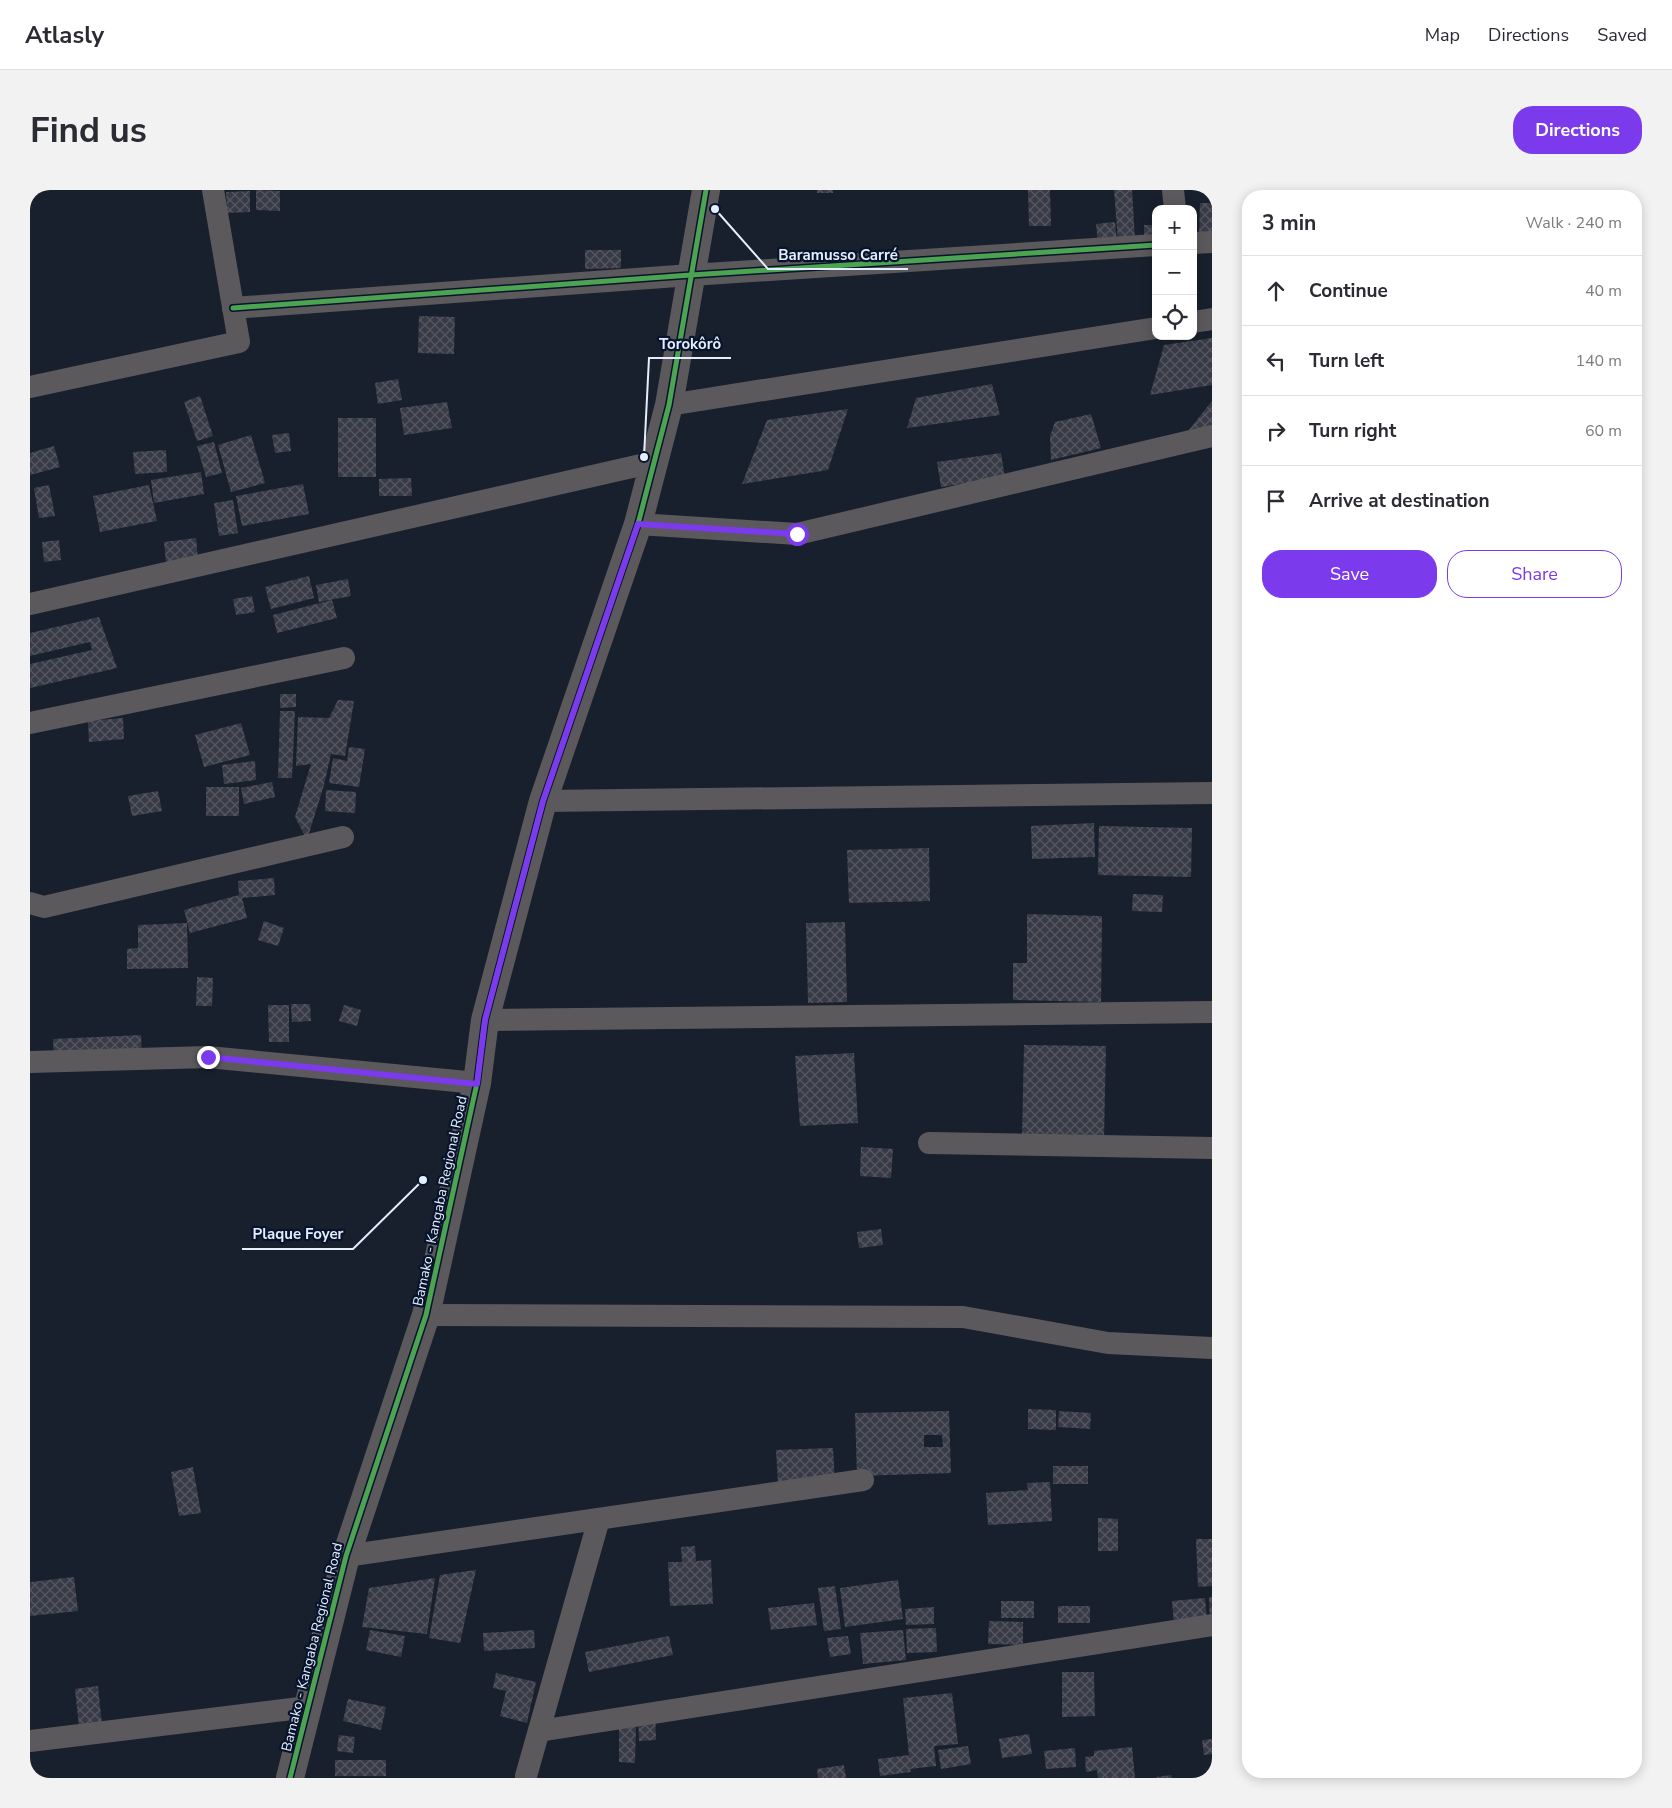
<!DOCTYPE html>
<html lang="en">
<head>
<meta charset="utf-8">
<style>
  :root { --surface:#fff; --page:#f2f2f3; --text:#2b2b33; --muted:#7c7c81; --line:#e1e1e2; --accent:#7c3aed }
  body { margin:0; font-family:"Nunito Sans",sans-serif; background:var(--page); color:var(--text) }
  .controls { position:absolute; right:15px; top:15px; display:grid; overflow:hidden; border-radius:10px; box-shadow:0 2px 12px #0003 }
  .controls button { width:45px; height:45px; display:grid; place-items:center; padding:0; border:0; border-bottom:1px solid var(--line); background:var(--surface); color:var(--text); font:25px sans-serif }
  .stop { position:absolute; width:15px; height:15px; margin:-11px; border:4px solid #7c3aed; border-radius:50%; background:#fff }
  .stop.end { background:#7c3aed; border-color:#fff; box-shadow:0 1px 5px #0008 }
  .list { margin:0; padding:0; list-style:none }
  h2 { display:flex; justify-content:space-between; align-items:center; height:65px; margin:0; padding:0 20px; font-size:21px }
  h2 small { font-size:16px; font-weight:400; color:var(--muted) }
  .list li { display:grid; grid-template-columns:32px 1fr auto; gap:15px; align-items:center; box-sizing:border-box; height:70px; padding:0 20px; border-top:1px solid var(--line) }
  .list b { display:block; font-size:19px; white-space:nowrap }
  .list em { font-size:16px; font-style:normal; color:var(--muted) }
  .actions { display:flex; gap:10px; padding:15px 20px }
  .actions a { flex:1; padding:11px 0; border:1px solid var(--accent); border-radius:20px; text-align:center; font-size:18px; color:var(--accent) }
  .actions .main { background:var(--accent); color:#fff }
  .icon { flex:none; width:28px; height:28px; fill:none; stroke:currentColor; stroke-width:2; stroke-linecap:round; stroke-linejoin:round }
  .map { position:relative; flex:none; width:1182px; height:1588px; overflow:hidden; border-radius:20px }
  header { display:flex; align-items:center; gap:30px; box-sizing:border-box; height:70px; padding:0 25px; background:var(--surface); border-bottom:1px solid var(--line) }
  header strong { font-size:24px }
  nav { display:flex; gap:28px; margin-inline-start:auto; font-size:18px }
  .intro { display:flex; align-items:center; justify-content:space-between; box-sizing:border-box; height:120px; padding:0 30px }
  h1 { margin:0; font-size:35px }
  .button { padding:12px 22px; border-radius:20px; background:var(--accent); color:#fff; font-size:18px; font-weight:700 }
  main { display:flex; gap:30px; padding:0 30px }
  aside { flex:1; background:var(--surface); border-radius:20px; box-shadow:0 2px 12px #0003 }
  .map>svg:first-child { display:block }
  .building { fill:url(#building-cross-hatch); fill-rule:evenodd }
  .lines { fill:none; stroke-linecap:round; stroke-linejoin:round }
  .minor { stroke:#5c595c; stroke-width:22 }
  .tertiary { stroke:#5c595c; stroke-width:28 }
  .cycleway-casing { stroke:#08142b; stroke-width:8 }
  .cycleway { stroke:#4ca352; stroke-width:5 }
  .route { stroke:#7c3aed; stroke-width:6 }
  .labels { text-anchor:middle; dominant-baseline:central; stroke-width:4.5; stroke-linejoin:round; paint-order:stroke }
  .street-label { font-size:14px; fill:#e4eeff; stroke:#08142b }
  .leader { fill:none; stroke:#e4eeff; stroke-width:2 }
  .callout-dot { fill:#e4eeff; stroke:#08142b; stroke-width:2 }
  .callout-label { font-size:15px; text-anchor:middle; font-weight:bold; fill:#e4eeff; stroke:#08142b; stroke-width:4.5; stroke-linejoin:round; paint-order:stroke }
</style>
</head>
<body>
<header>
<strong>Atlasly</strong>
<nav><a>Map</a><a>Directions</a><a>Saved</a></nav>
</header>
<div class="intro"><h1>Find us</h1><a class="button">Directions</a></div>
<main>
<div class="map">
<svg width="1182" height="1588" viewBox="0 0 1182 1588">
  <defs>
    <pattern id="building-cross-hatch" width="8" height="8" patternUnits="userSpaceOnUse" patternTransform="scale(1.25)"><rect width="8" height="8" fill="#383a46"/><path d="M0 0l8 8M0 8l8-8" fill="none" stroke="#555762"/></pattern>
  </defs>
  <rect width="100%" height="100%" fill="#18202d"/>
  <g class="building">
    <path d="M226,0l24,1v20l-24,-1z"/>
    <rect x="787" y="0" width="16" height="3"/>
    <path d="M998,0h22l1,36h-22z"/>
    <path d="M1084,0h18l3,49 -17,2z"/>
    <path d="M220,1v21l-23,1 -1,-21z"/>
    <path d="M1170,13h12v31h-13z"/>
    <path d="M1085,32l2,19 -19,2 -2,-19z"/>
    <rect x="1114" y="35" width="12" height="13"/>
    <path d="M555,60h36v18l-36,1z"/>
    <path d="M389,126l36,1 -1,37 -36,-1z"/>
    <path d="M1182,148v47l-62,10 14,-50z"/>
    <path d="M368,189l4,21 -24,4 -3,-21z"/>
    <path d="M962,194l8,31 -93,13 9,-30z"/>
    <path d="M170,206l13,40 -16,5 -13,-39z"/>
    <path d="M1182,211v26l-24,4z"/>
    <path d="M417,212l5,26 -48,7 -4,-27z"/>
    <path d="M818,219l-20,61 -86,14 25,-64z"/>
    <path d="M1061,224l10,34 -50,12 -1,-24 5,-14z"/>
    <rect x="308" y="228" width="38" height="59"/>
    <path d="M259,243l2,18 -16,2 -3,-18z"/>
    <path d="M221,245l14,48 -34,9 -13,-47z"/>
    <path d="M184,252l8,31 -16,4 -9,-31z"/>
    <path d="M24,256l6,21 -30,8v-22z"/>
    <path d="M136,260l1,22 -32,2 -2,-22z"/>
    <path d="M971,263l4,25 -64,9 -4,-25z"/>
    <path d="M171,282l3,22 -50,9 -3,-23z"/>
    <path d="M381,288l1,18h-33v-17z"/>
    <path d="M273,294l6,30 -67,12 -6,-30z"/>
    <path d="M19,295l6,31 -16,2 -5,-30z"/>
    <path d="M119,295l8,36 -57,11 -7,-36z"/>
    <path d="M203,310l5,33 -19,3 -5,-33z"/>
    <path d="M166,348l2,21 -32,3 -2,-20z"/>
    <path d="M29,350l2,20 -17,2 -2,-20z"/>
    <path d="M279,386l5,22 -43,11 -6,-22z"/>
    <path d="M318,389l3,17 -32,6 -3,-17z"/>
    <path d="M222,406l3,16 -19,3 -3,-16z"/>
    <path d="M302,410l5,18 -60,15 -4,-18z"/>
    <path d="M69,427l18,51 -87,20v-24l62,-14 -2,-8 -60,14v-23z"/>
    <path d="M250,504h16v13l-16,1z"/>
    <path d="M308,510l16,1 -9,55 -14,-2 -7,31 -17,55 -12,-23 16,-53 -15,2 2,-49 31,1z"/>
    <path d="M250,521h15l-3,67h-14z"/>
    <path d="M93,528l1,21 -35,3 -1,-21z"/>
    <path d="M211,533l9,32 -46,12 -9,-32z"/>
    <path d="M319,557l16,2 -6,38 -30,-4 4,-25 14,3z"/>
    <path d="M225,571l1,19 -32,4 -2,-19z"/>
    <path d="M242,592l3,15 -31,7 -3,-16z"/>
    <rect x="176" y="597" width="33" height="29"/>
    <path d="M296,600l30,2 -1,21 -30,-2z"/>
    <path d="M128,601l4,20 -30,5 -4,-20z"/>
    <path d="M1064,633l1,34 -63,2 -1,-33z"/>
    <path d="M1069,636l93,2 -1,49 -93,-2z"/>
    <path d="M899,658l1,53 -81,2 -2,-53z"/>
    <path d="M244,688l1,17 -33,3 5,20 -57,15 -6,-23 55,-15 -1,-14z"/>
    <path d="M1103,704l30,1 -1,17 -30,-1z"/>
    <path d="M997,724l75,2 -1,86 -88,-2v-37h14z"/>
    <path d="M234,731l20,7 -6,18 -20,-6z"/>
    <path d="M815,732l2,80 -39,1 -2,-80z"/>
    <path d="M157,733l1,45 -61,1v-20l11,-1v-23z"/>
    <path d="M167,787l16,1 -1,28h-16z"/>
    <path d="M261,814h19l1,17 -19,1z"/>
    <path d="M238,815h21v37h-20z"/>
    <path d="M314,815l17,5 -4,16 -18,-5z"/>
    <path d="M111,845l1,21 -88,3 -1,-20z"/>
    <path d="M994,855l82,1 -2,93 -82,-1z"/>
    <path d="M824,863l4,70 -58,3 -5,-70z"/>
    <path d="M831,957l32,2 -2,29 -31,-2z"/>
    <path d="M851,1039l2,16 -24,3 -2,-16z"/>
    <path d="M998,1219l28,1v20l-28,-1z"/>
    <path d="M919,1221l2,62 -94,3 -2,-63zM894,1245h18l1,12h-19z"/>
    <path d="M1029,1221l32,2 -1,16 -32,-2z"/>
    <path d="M803,1258l2,33 -57,3 -2,-34z"/>
    <rect x="1023" y="1276" width="35" height="18"/>
    <path d="M163,1277l8,46 -22,3 -8,-44z"/>
    <path d="M1020,1292l2,39 -64,4 -2,-32 42,-3 -1,-7z"/>
    <path d="M1068,1328l20,1v32h-20z"/>
    <path d="M1166,1349h16v47l-14,1z"/>
    <path d="M665,1356l1,15 15,-1 2,44 -43,2 -2,-44h14l-1,-15z"/>
    <path d="M446,1380l-16,73 -31,-5 11,-63z"/>
    <path d="M44,1387l4,34 -48,5v-34z"/>
    <path d="M405,1388l-8,56 -65,-7 7,-39z"/>
    <path d="M868,1390l5,39 -58,8 -5,-39z"/>
    <path d="M805,1396l6,43 -17,2 -6,-43z"/>
    <path d="M1179,1407h3v31h-2z"/>
    <path d="M1175,1408l2,22 -33,4 -2,-23z"/>
    <rect x="971" y="1411" width="33" height="17"/>
    <path d="M784,1413l3,22 -46,5 -3,-22z"/>
    <rect x="1028" y="1416" width="32" height="17"/>
    <path d="M904,1417v17l-28,1 -1,-16z"/>
    <path d="M959,1431l34,1v23l-35,-1z"/>
    <path d="M906,1438l1,24 -30,1 -1,-24z"/>
    <path d="M340,1440l35,6 -4,21 -35,-7z"/>
    <path d="M504,1440l1,18 -51,3 -1,-18z"/>
    <path d="M873,1440l3,30 -43,4 -3,-31z"/>
    <path d="M639,1446l4,19 -84,17 -4,-20z"/>
    <path d="M818,1446l3,18 -21,3 -3,-19z"/>
    <path d="M1032,1482h32l1,44 -33,1z"/>
    <path d="M466,1483l40,9 -9,41 -27,-7 6,-25 -13,-3z"/>
    <path d="M68,1496l4,39 -23,2 -4,-38z"/>
    <path d="M922,1503l6,51 -24,2 2,20 -26,3 1,3 -31,4 -2,-17 31,-4 -6,-57z"/>
    <path d="M318,1509l38,8 -5,23 -38,-9z"/>
    <path d="M625,1518l1,32 -17,1 -1,-32z"/>
    <path d="M589,1537h17l-1,36 -16,-1z"/>
    <path d="M999,1544l3,20 -30,4 -3,-19z"/>
    <path d="M309,1545l16,2 -2,16 -16,-2z"/>
    <path d="M1182,1549v15l-8,1 -2,-15z"/>
    <path d="M938,1556l3,18 -30,5 -3,-19z"/>
    <path d="M1102,1557l3,31h-37l-1,-8 -11,2 -1,-15 9,-1v-5z"/>
    <path d="M1045,1558l1,19 -30,2 -2,-18z"/>
    <rect x="305" y="1570" width="51" height="16"/>
    <path d="M814,1575l2,13h-28l-1,-9z"/>
    <path d="M1141,1585l1,3h-15l-1,-1z"/>
  </g>
  <g class="lines">
    <g class="minor">
      <path d="M1143,0l2,19"/>
      <path d="M1163,53l19,-1"/>
      <path d="M203,118l458,-33 465,-30"/>
      <path d="M1163,132l19,-3"/>
      <path d="M0,197l209,-45 -26,-152"/>
      <path d="M639,215l487,-77"/>
      <path d="M608,334l159,10 415,-98"/>
      <path d="M0,414l624,-142"/>
      <path d="M0,533l314,-65"/>
      <path d="M513,611l669,-8"/>
      <path d="M0,713l14,4 299,-70"/>
      <path d="M455,830l727,-8"/>
      <path d="M0,872l178,-5 269,26"/>
      <path d="M899,953l283,5"/>
      <path d="M396,1125l537,2 145,26 104,5"/>
      <path d="M316,1366l517,-76"/>
      <path d="M509,1541l673,-106"/>
      <path d="M0,1551l278,-34"/>
      <path d="M496,1586l73,-257"/>
    </g>
    <path class="tertiary" d="M260,1588l56,-222 80,-241 51,-232 8,-63 58,-219 95,-277 31,-119 37,-215"/>
    <g class="cycleway-casing">
      <g id="cycleway">
        <path d="M203,118l458,-33 465,-30"/>
        <path d="M260,1588l56,-222 80,-241 51,-232 8,-63 58,-219 95,-277 31,-119 37,-215"/>
      </g>
    </g>
    <use href="#cycleway" class="cycleway"/>
  </g>
  <g class="lines">
    <path class="route" d="M178,867l269,27 8,-64 58,-219 95,-277 159,10"/>
  </g>
  <g class="labels">
    <g class="street-label">
      <text transform="translate(410 1011) rotate(-78)">Bamako - Kangaba Regional Road</text>
      <text transform="translate(282 1457) rotate(-76)">Bamako - Kangaba Regional Road</text>
    </g>
  </g>
  <path class="leader" d="M685 19L738 79H878M614 267L619 168H701M393 990L323 1059H212"/>
  <g class="callout-dot">
    <circle cx="685" cy="19" r="5"/>
    <circle cx="614" cy="267" r="5"/>
    <circle cx="393" cy="990" r="5"/>
  </g>
  <g class="callout-label">
    <text x="808" y="70">Baramusso Carré</text>
    <text x="660" y="159">Torokôrô</text>
    <text x="268" y="1049">Plaque Foyer</text>
  </g>
</svg>
<div class="controls">
<button>+</button>
<button>−</button>
<button><svg class="icon" aria-label="locate" viewBox="0 0 24 24"><circle cx="12" cy="12" r="6"/><path d="M12 2v4M12 18v4M2 12h4M18 12h4"/></svg></button>
</div>
<div class="stop" style="left:767px;top:344px"></div>
<div class="stop end" style="left:178px;top:867px"></div>
</div>
<aside>
<h2>3 min<small>Walk · 240 m</small></h2>
<ul class="list">
<li><svg class="icon" aria-label="ahead" viewBox="0 0 24 24"><path d="M12 20V5M6 11l6-6 6 6"/></svg><div><b>Continue</b></div><em>40 m</em></li>
<li><svg class="icon" aria-label="left" viewBox="0 0 24 24"><path d="M17 20v-9H6M10 6l-5 5 5 5"/></svg><div><b>Turn left</b></div><em>140 m</em></li>
<li><svg class="icon" aria-label="right" viewBox="0 0 24 24"><path d="M7 20v-9h11M14 6l5 5-5 5"/></svg><div><b>Turn right</b></div><em>60 m</em></li>
<li><svg class="icon" aria-label="arrive" viewBox="0 0 24 24"><path d="M6 21V4h12l-3 4 3 4H6"/></svg><div><b>Arrive at destination</b></div></li>
</ul>
<div class="actions"><a class="main">Save</a><a>Share</a></div>
</aside>
</main>
</body>
</html>
